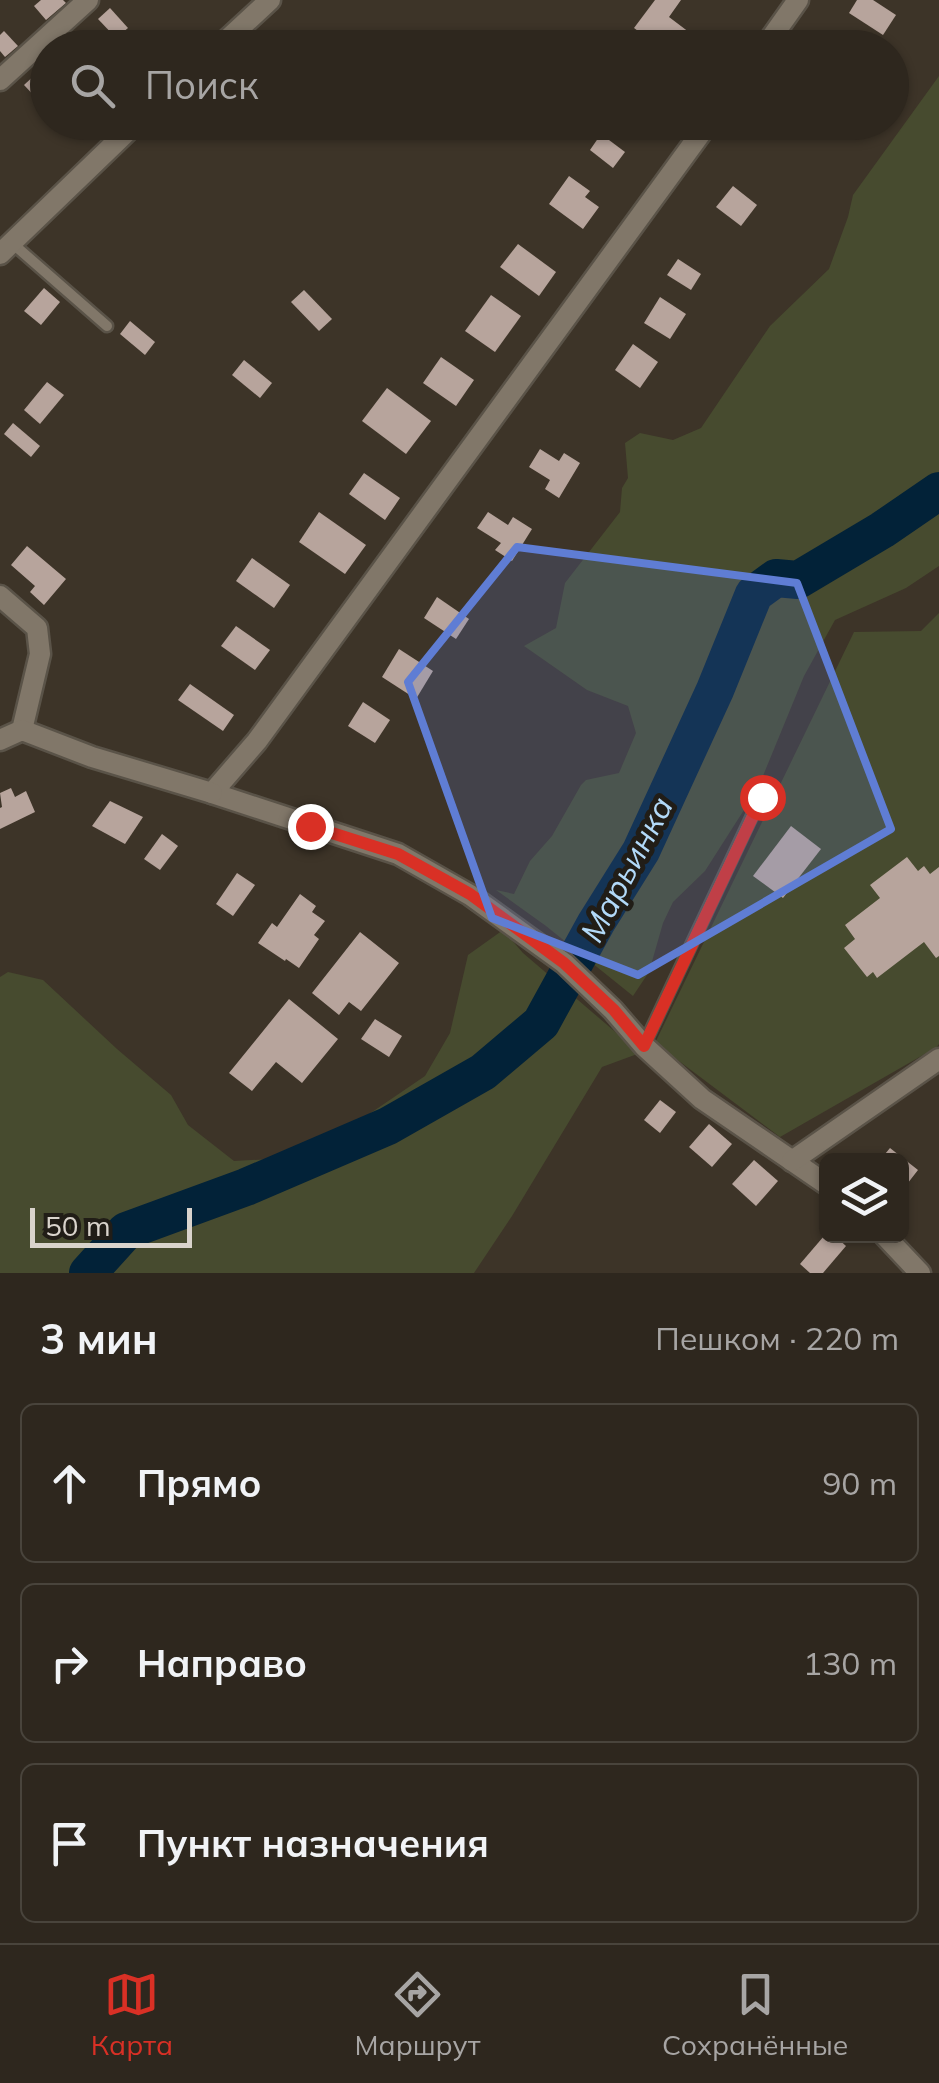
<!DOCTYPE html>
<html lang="ru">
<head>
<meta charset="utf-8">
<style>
  :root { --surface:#2e271e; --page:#362f27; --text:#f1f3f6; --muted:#a7a5a4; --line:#49443c; --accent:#d93025 }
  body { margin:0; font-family:Mulish,sans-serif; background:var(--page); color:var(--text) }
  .controls { position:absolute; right:30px; bottom:30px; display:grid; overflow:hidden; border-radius:15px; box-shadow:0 2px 8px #0004 }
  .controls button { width:90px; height:90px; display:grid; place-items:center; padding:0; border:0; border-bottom:2px solid var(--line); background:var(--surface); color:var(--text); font:50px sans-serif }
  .scale { position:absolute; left:30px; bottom:25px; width:162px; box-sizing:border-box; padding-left:10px; border:5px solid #d9d3cc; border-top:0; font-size:28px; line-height:35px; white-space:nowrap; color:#d9d3cc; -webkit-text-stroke:8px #211d17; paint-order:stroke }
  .stop { position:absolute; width:30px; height:30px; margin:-22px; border:8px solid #d93025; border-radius:50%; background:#fff }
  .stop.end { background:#d93025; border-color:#fff; box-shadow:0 2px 10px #0008 }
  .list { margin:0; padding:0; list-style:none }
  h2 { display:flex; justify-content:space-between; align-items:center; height:130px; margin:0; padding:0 40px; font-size:42px }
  h2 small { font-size:32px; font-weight:400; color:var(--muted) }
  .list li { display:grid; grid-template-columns:65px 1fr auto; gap:30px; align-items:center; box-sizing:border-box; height:160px; margin:0 20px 20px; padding:0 20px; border:2px solid var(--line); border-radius:15px }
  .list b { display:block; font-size:38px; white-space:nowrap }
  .list em { font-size:32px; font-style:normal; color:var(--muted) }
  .icon { flex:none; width:55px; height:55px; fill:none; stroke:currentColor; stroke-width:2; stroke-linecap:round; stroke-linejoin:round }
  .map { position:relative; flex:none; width:939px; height:1273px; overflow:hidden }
  .search { position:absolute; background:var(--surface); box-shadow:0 2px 8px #0004; left:30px; right:30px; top:30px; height:110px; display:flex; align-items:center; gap:25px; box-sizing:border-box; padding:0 35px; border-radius:55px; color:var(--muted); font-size:38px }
  .sheet { height:670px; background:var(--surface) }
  nav { display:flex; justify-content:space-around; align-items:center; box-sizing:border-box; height:140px; border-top:2px solid var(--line); background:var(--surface); font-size:28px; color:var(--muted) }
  nav a { display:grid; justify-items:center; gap:5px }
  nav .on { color:var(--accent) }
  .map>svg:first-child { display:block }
  .green { fill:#474b2f }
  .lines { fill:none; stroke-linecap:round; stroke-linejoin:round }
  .river { stroke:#022238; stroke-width:38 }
  .building { fill:#b7a49c }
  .service-casing { stroke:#5a5348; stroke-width:15 }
  .minor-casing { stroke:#5a5348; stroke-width:25 }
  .service { stroke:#817769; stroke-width:10 }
  .minor { stroke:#817769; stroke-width:20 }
  .route { stroke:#d93025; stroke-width:12 }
  .marked { fill:#5f7dd4; fill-opacity:0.2; stroke:#5f7dd4; stroke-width:8; stroke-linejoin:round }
  .labels { text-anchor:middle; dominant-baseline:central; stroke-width:10; stroke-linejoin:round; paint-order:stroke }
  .water-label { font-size:32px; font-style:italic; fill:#b2d9f8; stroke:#211d17 }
</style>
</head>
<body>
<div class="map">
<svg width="939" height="1273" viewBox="0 0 939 1273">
  <rect width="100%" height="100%" fill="#3d3428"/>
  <g class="green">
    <path d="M939,76v490l-33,22 -71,32 -31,56 -46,112 -53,83 -32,31 -10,21 -14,49 -16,24 -87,-70 -50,-36 18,4 16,-33 22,-25 29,-51 5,-5 33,-7 17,-40 -8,-27 -41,-16 -63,-44 32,-18 9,-45 55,-71 2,-24 6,-10 -3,-35 15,-10 33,7 28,-12 69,-102 59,-57 19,-52 5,-22z"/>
    <path d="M939,613v431l-2,3 -157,90 -125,-94 199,-411 67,-1z"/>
    <path d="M503,930l20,23 117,100 -38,14 -90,149 -38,57h-474v-296l8,-5 35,8 74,69 54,46 17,30 46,36 72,-4 119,-81 25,-43 18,-78z"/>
  </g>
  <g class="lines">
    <path class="river" d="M88,1273l38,-42 120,-44 142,-61 95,-54 58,-49 55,-100 45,-72 74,-161 39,-96 22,-16 22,2 84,-50 57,-39"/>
  </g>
  <g class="building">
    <path d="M41,0h22l3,3 -20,17 -12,-14z"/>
    <path d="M655,0h26l-12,17 41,31h-49l-27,-20z"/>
    <path d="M857,0h16l23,15 -13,20 -34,-22z"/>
    <path d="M110,8l18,20 -12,10 -18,-19z"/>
    <path d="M4,31l14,15 -13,11 -5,-6v-16z"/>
    <path d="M38,72l10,10v12l-9,7 -15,-16z"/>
    <path d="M601,134l24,18 -12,16 -23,-18z"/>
    <path d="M569,176l21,15 -5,6 14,10 -16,22 -34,-25z"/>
    <path d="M733,186l24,19 -16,21 -25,-19z"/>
    <path d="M518,244l38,28 -17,24 -39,-29z"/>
    <path d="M678,259l23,15 -10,16 -24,-15z"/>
    <path d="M44,288l16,14 -19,23 -17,-14z"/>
    <path d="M304,290l28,29 -13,12 -28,-29z"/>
    <path d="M491,295l30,21 -26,36 -30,-21z"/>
    <path d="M660,297l26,17 -16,25 -26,-16z"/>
    <path d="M130,321l25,21 -10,13 -25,-21z"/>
    <path d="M633,344l25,18 -18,26 -25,-18z"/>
    <path d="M441,357l33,23 -18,26 -33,-23z"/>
    <path d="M244,360l28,23 -12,15 -28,-23z"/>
    <path d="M47,382l17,13 -24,29 -16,-14z"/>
    <path d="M387,388l44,33 -25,33 -44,-33z"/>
    <path d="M13,423l27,23 -9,11 -27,-23z"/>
    <path d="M540,449l19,12 5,-8 16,10 -21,35 -14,-9 5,-9 -21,-13z"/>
    <path d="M364,473l36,25 -15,22 -36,-26z"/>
    <path d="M319,512l47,33 -21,29 -46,-32z"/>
    <path d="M488,512l20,13 5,-8 19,12 -20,32 -17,-11 6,-7 -24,-15z"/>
    <path d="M27,546l39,33 -22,26 -14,-13 5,-6 -24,-21z"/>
    <path d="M252,558l38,27 -16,23 -38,-27z"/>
    <path d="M437,597l32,22 -13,20 -32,-21z"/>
    <path d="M236,626l34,24 -15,20 -34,-24z"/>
    <path d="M399,649l34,22 -17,28 -34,-22z"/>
    <path d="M190,684l44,31 -11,16 -45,-31z"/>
    <path d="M363,702l27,18 -15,23 -27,-17z"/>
    <path d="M11,788l4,9 11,-6 9,21 -35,17v-21l2,-1 -2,-14z"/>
    <path d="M110,801l33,16 -18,27 -33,-18z"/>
    <path d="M791,826l30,23 -38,49 -30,-22z"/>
    <path d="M162,834l16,12 -18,24 -16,-11z"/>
    <path d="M907,857l11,14 6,-5 6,8 9,-7v89l-3,2 -12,-16 -47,36 -4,-6 -6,5 -23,-29 11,-9 -10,-14 35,-27 -10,-13z"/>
    <path d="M237,873l18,12 -22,31 -17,-12z"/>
    <path d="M300,894l16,12 -4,6 13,9 -11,14 5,4 -20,29 -13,-9 -1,2 -27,-18 14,-20 5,4z"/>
    <path d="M360,932l39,31 -38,48 -12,-9 -10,13 -27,-22z"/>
    <path d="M289,999l49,40 -36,44 -26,-21 -24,29 -23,-18z"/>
    <path d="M375,1019l27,17 -13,21 -28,-18z"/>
    <path d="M660,1100l16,12 -16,21 -16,-13z"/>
    <path d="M709,1124l23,20 -20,23 -23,-20z"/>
    <path d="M890,1148l28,22 -14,18 -2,-3v-25h-22z"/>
    <path d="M754,1160l24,21 -22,25 -24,-22z"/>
    <path d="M824,1236h11l11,10 -23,27h-13l-10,-9z"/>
  </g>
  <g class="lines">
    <g class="service-casing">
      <g id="service">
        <path d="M12,243l95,83"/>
        <path d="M644,1045l117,-248"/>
      </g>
    </g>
    <g class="minor-casing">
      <g id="minor">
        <path d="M218,48l52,-48"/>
        <path d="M764,48l34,-48"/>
        <path d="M0,80l88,-80"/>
        <path d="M709,122l-452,619 -45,52 186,61 72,41 94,68 49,47 31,36 58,53 124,85"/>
        <path d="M0,254l137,-132"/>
        <path d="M0,596l37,32 3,26 -18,76"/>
        <path d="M0,740l22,-10 70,27 120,36"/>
        <path d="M792,1161l147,-102"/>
        <path d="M885,1236l35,37"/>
      </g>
    </g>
    <use href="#service" class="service"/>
    <use href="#minor" class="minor"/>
  </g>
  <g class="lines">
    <path class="route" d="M310,826l88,28 72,40 94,69 50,47 30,36 118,-249"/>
  </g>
  <path class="marked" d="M517,547l280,36 94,246 -253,146 -146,-57 -84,-236z"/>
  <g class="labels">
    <g class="water-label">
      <text transform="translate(626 869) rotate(-62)">Марьинка</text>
    </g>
  </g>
</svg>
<div class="controls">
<button><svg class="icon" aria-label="layers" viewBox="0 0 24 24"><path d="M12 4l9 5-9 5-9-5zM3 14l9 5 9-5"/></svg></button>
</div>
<div class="scale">50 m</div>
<div class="stop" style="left:762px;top:797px"></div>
<div class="stop end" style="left:310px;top:826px"></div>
<div class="search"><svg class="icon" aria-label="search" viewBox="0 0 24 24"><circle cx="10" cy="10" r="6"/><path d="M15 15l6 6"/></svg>Поиск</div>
</div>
<section class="sheet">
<h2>3 мин<small>Пешком · 220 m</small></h2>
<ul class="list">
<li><svg class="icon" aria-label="ahead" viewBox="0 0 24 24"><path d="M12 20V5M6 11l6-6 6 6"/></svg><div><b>Прямо</b></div><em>90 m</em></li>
<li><svg class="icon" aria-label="right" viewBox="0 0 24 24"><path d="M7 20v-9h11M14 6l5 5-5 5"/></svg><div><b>Направо</b></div><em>130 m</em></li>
<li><svg class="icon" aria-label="arrive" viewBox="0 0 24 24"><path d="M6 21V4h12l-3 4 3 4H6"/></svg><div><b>Пункт назначения</b></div></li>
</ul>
</section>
<nav>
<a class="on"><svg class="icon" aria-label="map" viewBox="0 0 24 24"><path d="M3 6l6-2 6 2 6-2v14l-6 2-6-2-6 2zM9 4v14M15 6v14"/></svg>Карта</a>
<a><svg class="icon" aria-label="directions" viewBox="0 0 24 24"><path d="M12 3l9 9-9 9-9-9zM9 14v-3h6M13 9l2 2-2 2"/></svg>Маршрут</a>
<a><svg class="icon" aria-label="saved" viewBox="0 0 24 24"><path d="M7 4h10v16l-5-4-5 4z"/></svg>Сохранённые</a>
</nav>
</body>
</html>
